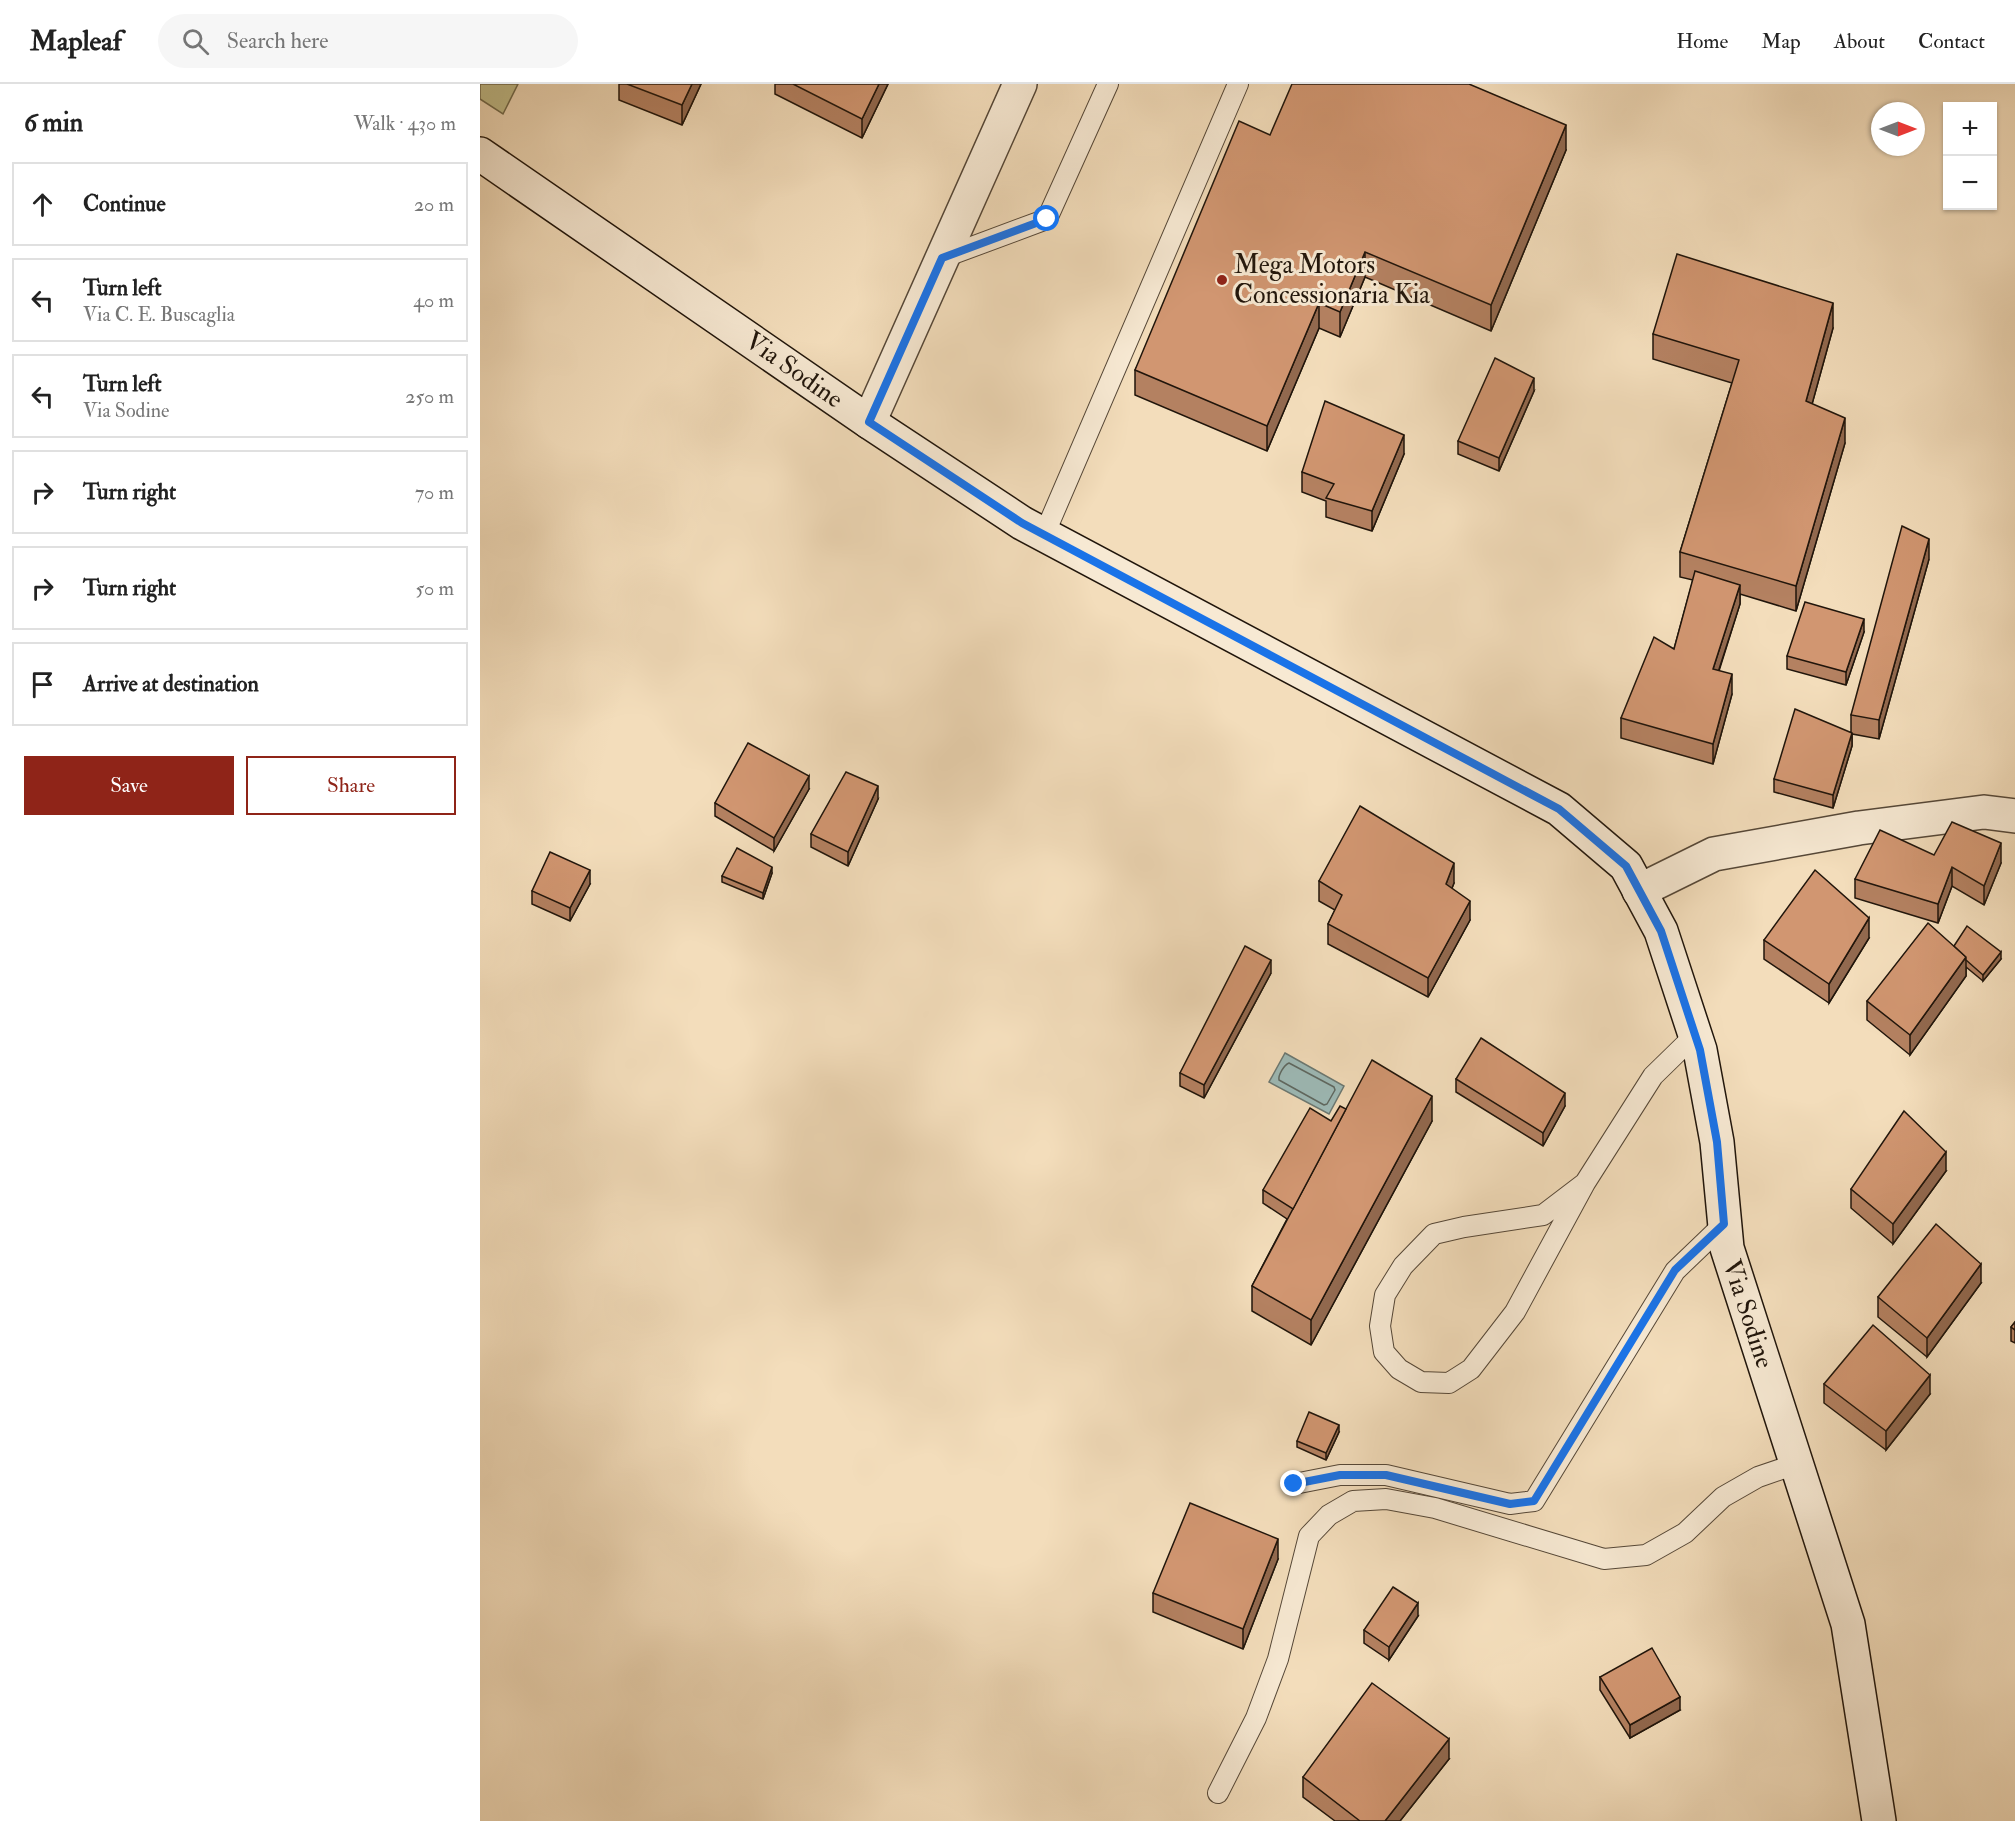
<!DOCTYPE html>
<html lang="en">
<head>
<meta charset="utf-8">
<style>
  :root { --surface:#fff; --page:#f6f6f6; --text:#222; --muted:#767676; --line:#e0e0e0; --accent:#8f2418 }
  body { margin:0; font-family:"IM FELL Double Pica",serif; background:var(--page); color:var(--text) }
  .controls { position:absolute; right:18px; top:18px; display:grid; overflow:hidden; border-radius:0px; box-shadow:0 2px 4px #0004 }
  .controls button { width:54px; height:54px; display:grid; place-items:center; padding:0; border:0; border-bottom:2px solid var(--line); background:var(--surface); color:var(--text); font:30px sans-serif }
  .compass { position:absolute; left:1391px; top:18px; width:54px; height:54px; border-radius:50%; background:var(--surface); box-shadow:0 2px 4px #0004; rotate:90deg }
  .stop { position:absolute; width:18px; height:18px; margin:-14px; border:4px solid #1a73e8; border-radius:50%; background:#fff }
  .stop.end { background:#1a73e8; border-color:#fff; box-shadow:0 2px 6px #0008 }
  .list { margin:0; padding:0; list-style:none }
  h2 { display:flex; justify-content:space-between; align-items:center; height:78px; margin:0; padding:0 24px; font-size:26px }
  h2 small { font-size:20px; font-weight:400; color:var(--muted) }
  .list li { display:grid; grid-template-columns:39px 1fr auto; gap:18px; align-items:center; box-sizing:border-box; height:84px; margin:0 12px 12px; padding:0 12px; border:2px solid var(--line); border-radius:0px }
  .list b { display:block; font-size:22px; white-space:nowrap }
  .list p { margin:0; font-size:20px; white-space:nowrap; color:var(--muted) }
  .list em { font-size:20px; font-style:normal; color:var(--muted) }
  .actions { display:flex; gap:12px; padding:18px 24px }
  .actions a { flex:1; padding:14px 0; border:2px solid var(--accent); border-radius:0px; text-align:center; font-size:21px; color:var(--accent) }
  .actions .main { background:var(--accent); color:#fff }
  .icon { flex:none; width:33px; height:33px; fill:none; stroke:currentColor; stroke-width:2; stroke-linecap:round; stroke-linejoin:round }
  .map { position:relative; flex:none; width:1535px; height:1737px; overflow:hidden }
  header { display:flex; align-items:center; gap:36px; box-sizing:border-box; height:84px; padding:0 30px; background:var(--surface); border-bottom:2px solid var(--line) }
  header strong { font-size:28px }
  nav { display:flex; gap:33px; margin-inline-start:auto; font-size:21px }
  .search { width:420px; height:54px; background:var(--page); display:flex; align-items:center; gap:15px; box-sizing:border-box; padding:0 21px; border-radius:33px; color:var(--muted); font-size:22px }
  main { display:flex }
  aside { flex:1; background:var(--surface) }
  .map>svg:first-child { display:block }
  .green { fill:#c2bf8c; stroke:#716a4c; stroke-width:1.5 }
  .water { fill:#9dbab7; stroke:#6b7872; stroke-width:1.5 }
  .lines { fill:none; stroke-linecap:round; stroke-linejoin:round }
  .shore { stroke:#5e6861; stroke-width:1.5 }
  .lane-casing { stroke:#554737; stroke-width:22 }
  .street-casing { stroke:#554737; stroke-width:36 }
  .secondary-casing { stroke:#20150b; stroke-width:36 }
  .lane { stroke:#f7e9d3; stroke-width:20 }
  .street { stroke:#f7e9d3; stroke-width:33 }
  .secondary { stroke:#f7e9d3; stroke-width:33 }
  .wall { fill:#b48161; stroke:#20150b; stroke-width:1.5 }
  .shaded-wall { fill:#92694f; stroke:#20150b; stroke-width:1.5 }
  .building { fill:#d19671; stroke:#20150b; stroke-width:1.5 }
  .route { stroke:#1a73e8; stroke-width:8 }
  .poi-dot { fill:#8f2418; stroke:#f7e9d3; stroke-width:2 }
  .labels { text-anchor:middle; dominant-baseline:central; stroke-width:6; stroke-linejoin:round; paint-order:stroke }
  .poi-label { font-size:26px; fill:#20150b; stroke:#f7e9d3; text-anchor:start }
  .street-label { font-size:26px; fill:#20150b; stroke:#f7e9d3 }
</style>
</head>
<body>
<header>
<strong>Mapleaf</strong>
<div class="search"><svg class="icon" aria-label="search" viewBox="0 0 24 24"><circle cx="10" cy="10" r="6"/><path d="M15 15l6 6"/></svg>Search here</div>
<nav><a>Home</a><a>Map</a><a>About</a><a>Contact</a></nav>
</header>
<main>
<aside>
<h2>6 min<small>Walk · 430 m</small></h2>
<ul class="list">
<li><svg class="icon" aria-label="ahead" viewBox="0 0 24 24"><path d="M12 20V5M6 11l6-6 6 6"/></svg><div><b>Continue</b></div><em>20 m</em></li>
<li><svg class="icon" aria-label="left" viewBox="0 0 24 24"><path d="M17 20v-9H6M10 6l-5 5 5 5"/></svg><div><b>Turn left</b><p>Via C. E. Buscaglia</p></div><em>40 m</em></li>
<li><svg class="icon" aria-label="left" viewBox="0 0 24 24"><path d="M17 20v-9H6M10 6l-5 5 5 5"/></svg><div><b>Turn left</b><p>Via Sodine</p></div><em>250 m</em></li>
<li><svg class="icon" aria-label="right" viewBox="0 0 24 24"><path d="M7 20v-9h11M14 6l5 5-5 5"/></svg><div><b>Turn right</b></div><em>70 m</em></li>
<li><svg class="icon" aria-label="right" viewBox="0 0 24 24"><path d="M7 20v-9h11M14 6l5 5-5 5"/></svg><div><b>Turn right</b></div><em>50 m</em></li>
<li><svg class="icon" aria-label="arrive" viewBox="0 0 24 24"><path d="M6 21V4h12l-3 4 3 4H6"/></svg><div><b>Arrive at destination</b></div></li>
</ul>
<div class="actions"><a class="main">Save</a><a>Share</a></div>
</aside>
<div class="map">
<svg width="1535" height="1737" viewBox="0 0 1535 1737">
  <rect width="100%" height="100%" fill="#f3ddbb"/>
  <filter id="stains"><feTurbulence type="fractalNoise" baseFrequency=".00333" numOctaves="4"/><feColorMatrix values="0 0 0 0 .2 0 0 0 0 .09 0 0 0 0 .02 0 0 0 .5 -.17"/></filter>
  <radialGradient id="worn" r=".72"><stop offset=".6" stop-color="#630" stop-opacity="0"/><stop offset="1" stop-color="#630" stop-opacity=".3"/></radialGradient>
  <path class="green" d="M0,0h38l-15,30 -23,-15z"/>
  <path class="water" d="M805,969l59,33 -15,28 -60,-32z"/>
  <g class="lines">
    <path class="shore" d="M809,979l45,24 1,3 -8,14 -3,1 -45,-25c-1,-5 5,-15 10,-17z"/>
    <g class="lane-casing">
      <g id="lane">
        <path d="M462,174l105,-39 61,-135"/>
        <path d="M564,451l194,-451"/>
        <path d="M1105,1099l-70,129 -44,57 -22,14 -28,-1 -22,-13 -15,-17 -4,-26 5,-31 18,-29 31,-32 30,-7 79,-12 42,-32 68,-107 42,-41"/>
        <path d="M814,1400l46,-9h46l124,29 24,-3 141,-230 49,-47"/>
        <path d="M738,1709l38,-75 22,-59 31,-123 20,-21 24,-14 33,-2 49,9 169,51 42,-4 39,-22 38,-36 35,-20 38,-13"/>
      </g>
    </g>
    <g class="street-casing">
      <g id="street">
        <path d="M389,338l151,-338"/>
        <path d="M1159,807l75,-37 145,-26 125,-16 31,4"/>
      </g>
    </g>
    <g class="secondary-casing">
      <path id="secondary" d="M0,70l389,268 153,101 537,286 67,57 35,65 39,119 17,92 10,106 121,376 31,197"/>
    </g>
    <use href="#lane" class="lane"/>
    <use href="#street" class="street"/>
    <use href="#secondary" class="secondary"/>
  </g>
  <g class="wall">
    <path d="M139,0h82l-19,41 -63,-25z"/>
    <path d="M295,0h113l-26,54 -87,-44z"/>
    <path d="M790,51l296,15 -75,181 -126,-54 -25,60 -21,-9 -52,123 -132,-56v-25z"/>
    <path d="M1353,244l-21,76 33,39 -49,168 -56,-17v10l-21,67 13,23 -19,70 -92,-26v-20l53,-69 19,-69 -13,-3v-25l52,-169 -79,-24v-25z"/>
    <path d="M1054,307l-35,80 -41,-17v-13z"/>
    <path d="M924,370l-32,77 -46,-14v-16l-24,-9v-20z"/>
    <path d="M1449,475l-50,180 -27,-5v12l-19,62 -59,-16v-13l77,-47v-17z"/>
    <path d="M1384,548l-18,53 -59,-16v-13z"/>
    <path d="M329,705l-35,62 -59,-35v-13z"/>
    <path d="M398,715l-30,67 -37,-19v-13z"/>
    <path d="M1454,771l67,8 -17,42 -32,-19 -14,37 -83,-25v-19z"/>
    <path d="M292,789l-9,26 -41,-17v-6z"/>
    <path d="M839,797l135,2 -2,5 18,32 -42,77 -100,-53v-20l7,-14 -16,-9z"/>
    <path d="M110,800l-20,37 -38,-17v-13z"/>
    <path d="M1389,854l-40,65 -65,-44v-19z"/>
    <path d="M1474,862l47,13 -18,22 -17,-14v9l-56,79 -43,-35v-19z"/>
    <path d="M791,889l-67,125 -24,-12v-13z"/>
    <path d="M976,995l109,27 -22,40 -87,-54z"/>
    <path d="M866,1025l86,12 -121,224 -59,-34v-25l35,-67 -24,-16v-13l68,-69z"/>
    <path d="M1466,1087l-53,73 -42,-36v-19z"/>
    <path d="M1501,1199l-54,74 -49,-40v-20z"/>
    <path d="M1535,1238v21l-4,-2v-14z"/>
    <path d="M1344,1300l106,10 -44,56 -62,-47z"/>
    <path d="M859,1348l-13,28 -29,-13v-6z"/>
    <path d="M798,1475l-35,90 -90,-37v-19z"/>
    <path d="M938,1532l-29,44 -25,-17v-13z"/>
    <path d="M1120,1593l80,33 -50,28 -30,-48z"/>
    <path d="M969,1675l-49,62h-65l-32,-24v-20z"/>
  </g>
  <g class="shaded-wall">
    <path d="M212,0h9l-19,41v-20z"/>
    <path d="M399,0h9l-26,54v-19z"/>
    <path d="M1086,41v25l-75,181v-26z"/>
    <path d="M885,168v25l-25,60v-25z"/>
    <path d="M839,219v25l-52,123v-25z"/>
    <path d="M1353,219v25l-27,98v-25z"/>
    <path d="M1054,294v13l-35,80v-13z"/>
    <path d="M1365,334v25l-49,168v-25z"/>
    <path d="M924,351v19l-32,77v-20z"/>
    <path d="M1449,455v20l-50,180v-19z"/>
    <path d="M1260,501v19l-27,84v-19z"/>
    <path d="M1384,535v13l-18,53v-13z"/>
    <path d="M1252,590v20l-19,70v-20z"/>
    <path d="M1372,649v13l-19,62v-13z"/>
    <path d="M329,692v13l-35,62v-13z"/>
    <path d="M398,702v13l-30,67v-14z"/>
    <path d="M1521,759v20l-17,42v-19z"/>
    <path d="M974,779v20l-8,20v-19z"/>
    <path d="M292,783v6l-9,26v-6z"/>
    <path d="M1472,783v19l-14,37v-19z"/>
    <path d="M110,786v14l-20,37v-13z"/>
    <path d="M990,817v19l-42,77v-19z"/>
    <path d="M1389,834v20l-40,65v-19z"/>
    <path d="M1521,868v7l-18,22v-6z"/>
    <path d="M1486,873v19l-56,79v-20z"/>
    <path d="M791,876v13l-67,125v-13z"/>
    <path d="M1085,1009v13l-22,40v-13z"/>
    <path d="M952,1012v25l-121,224v-25z"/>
    <path d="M1466,1068v19l-53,73v-20z"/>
    <path d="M1501,1180v19l-54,74v-19z"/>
    <path d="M1450,1291v19l-44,56v-19z"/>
    <path d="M859,1341v7l-13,28v-7z"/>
    <path d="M798,1455v20l-35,90v-20z"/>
    <path d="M938,1519v13l-29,44v-13z"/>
    <path d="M1200,1613v13l-50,28v-13z"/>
    <path d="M969,1655v20l-49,62h-15z"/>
  </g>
  <g class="building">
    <path d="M147,0h65l-10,21z"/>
    <path d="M313,0h86l-17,35z"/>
    <path d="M812,0h177l97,41 -75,180 -126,-53 -25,60 -21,-9 -52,123 -132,-56 104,-249 31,14z"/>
    <path d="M1197,170l156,49 -27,98 39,17 -49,168 -116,-34 59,-192 -86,-26z"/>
    <path d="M1015,274l39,20 -35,80 -41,-17z"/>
    <path d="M845,317l79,34 -32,76 -46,-13 8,-14 -32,-12z"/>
    <path d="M1422,442l27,13 -50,181 -28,-5z"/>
    <path d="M1215,487l45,14 -27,84 19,5 -19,70 -92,-26 33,-81 20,12z"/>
    <path d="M1325,518l59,17 -18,53 -59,-16z"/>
    <path d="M1315,625l57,24 -19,62 -59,-16z"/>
    <path d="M268,659l61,33 -35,62 -59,-35z"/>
    <path d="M366,688l32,14 -30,66 -37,-18z"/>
    <path d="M880,722l94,57 -8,21 24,17 -42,77 -100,-54 14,-29 -23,-14z"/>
    <path d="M1472,738l49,21 -17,43 -32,-19 -14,37 -83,-25 25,-49 54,25z"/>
    <path d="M257,764l35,19 -9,26 -41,-17z"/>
    <path d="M70,768l40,18 -20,38 -38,-17z"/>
    <path d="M1335,786l54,48 -40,66 -65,-44z"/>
    <path d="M1448,839l38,34 -56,78 -43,-34z"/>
    <path d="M1487,842l34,26 -18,23 -17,-15v-3l-12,-11z"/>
    <path d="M765,862l26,14 -67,125 -24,-12z"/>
    <path d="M1001,954l84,55 -22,40 -87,-54z"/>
    <path d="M892,976l60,36 -121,224 -59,-34z"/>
    <path d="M860,1022l6,3 -53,100 -30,-19 47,-82 21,13z"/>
    <path d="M1424,1027l42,41 -53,72 -42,-35z"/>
    <path d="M1456,1140l45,40 -54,74 -49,-41z"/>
    <path d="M1535,1238v8l-4,-3z"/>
    <path d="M1393,1241l57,50 -44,56 -62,-47z"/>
    <path d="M829,1328l30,13 -13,28 -29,-12z"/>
    <path d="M710,1419l88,36 -35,90 -90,-36z"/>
    <path d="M913,1503l25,16 -29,44 -25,-17z"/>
    <path d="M1172,1564l28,49 -50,28 -30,-48z"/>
    <path d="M892,1599l77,56 -64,82h-25l-57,-44z"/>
  </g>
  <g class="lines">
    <path class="route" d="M567,135l-105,39 -73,164 153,101 537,286 67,57 35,65 39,119 17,92 7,82 -49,46 -141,231 -24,3 -124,-29h-46l-46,9"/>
  </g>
  <circle class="poi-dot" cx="742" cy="196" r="6"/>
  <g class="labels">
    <g class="poi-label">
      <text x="754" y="181">Mega Motors<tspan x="754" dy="30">Concessionaria Kia</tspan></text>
    </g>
    <g class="street-label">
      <text transform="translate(314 286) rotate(35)">Via Sodine</text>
      <text transform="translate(1268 1230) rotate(72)">Via Sodine</text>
    </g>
  </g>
  <rect width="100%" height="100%" filter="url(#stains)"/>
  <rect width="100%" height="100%" fill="url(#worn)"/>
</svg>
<div class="controls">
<button>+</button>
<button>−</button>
</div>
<svg class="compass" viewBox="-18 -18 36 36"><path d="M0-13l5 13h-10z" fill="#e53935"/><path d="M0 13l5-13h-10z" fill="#767676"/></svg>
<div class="stop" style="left:567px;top:135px"></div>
<div class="stop end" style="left:814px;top:1400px"></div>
</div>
</main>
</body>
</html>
